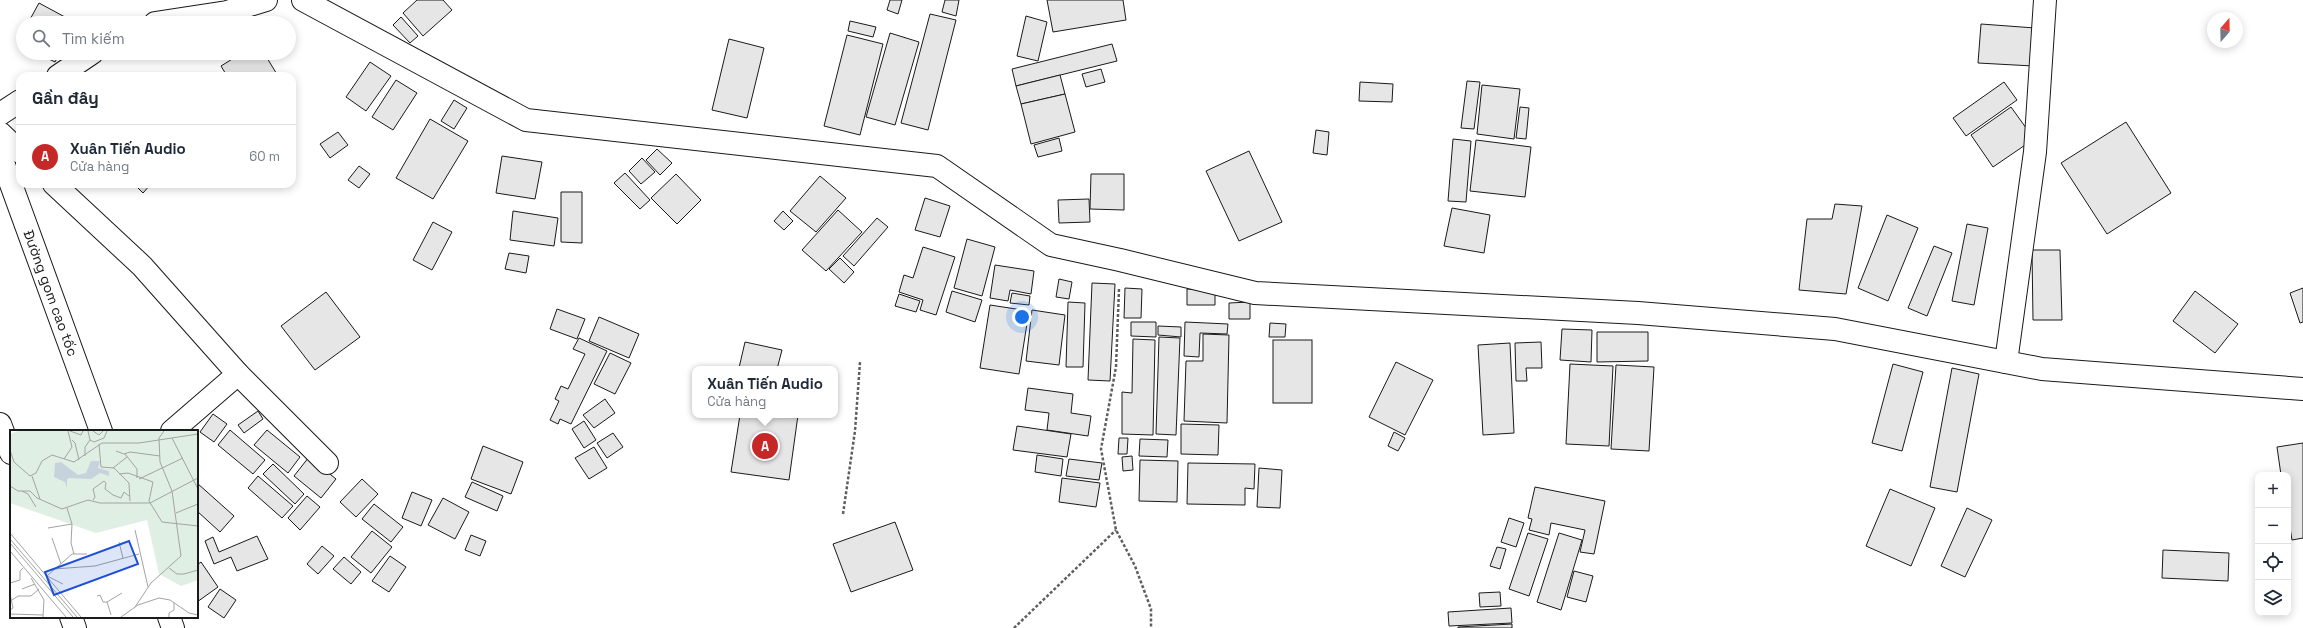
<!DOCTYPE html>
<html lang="vi">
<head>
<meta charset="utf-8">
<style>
  :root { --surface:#fff; --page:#f6f6f7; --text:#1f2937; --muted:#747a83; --line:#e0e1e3; --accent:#c62828 }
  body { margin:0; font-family:"Space Grotesk",sans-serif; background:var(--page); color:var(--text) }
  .controls { position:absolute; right:12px; bottom:12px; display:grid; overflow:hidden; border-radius:8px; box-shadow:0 2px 10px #0003 }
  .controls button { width:36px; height:36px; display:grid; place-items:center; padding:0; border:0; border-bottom:1px solid var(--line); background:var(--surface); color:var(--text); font:20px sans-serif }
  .compass { position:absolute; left:2207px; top:12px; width:36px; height:36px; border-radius:50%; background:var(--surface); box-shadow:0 2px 10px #0003; rotate:20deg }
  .you { position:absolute; left:1022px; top:317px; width:14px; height:14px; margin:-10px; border:3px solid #fff; border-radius:50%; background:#1a73e8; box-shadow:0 0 0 6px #1a73e833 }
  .badge { display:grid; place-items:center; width:26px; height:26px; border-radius:50%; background:var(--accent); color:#fff; font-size:13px; font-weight:700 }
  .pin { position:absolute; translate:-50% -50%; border:2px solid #fff; box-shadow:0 1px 4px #0006 }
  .popup { position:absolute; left:692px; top:366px; width:146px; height:52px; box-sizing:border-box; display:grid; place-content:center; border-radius:8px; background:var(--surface); filter:drop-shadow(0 1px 3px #0005); font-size:13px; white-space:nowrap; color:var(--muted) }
  .popup b { font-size:15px; color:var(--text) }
  .popup::after { content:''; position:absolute; left:50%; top:100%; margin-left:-8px; border:8px solid transparent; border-top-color:var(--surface) }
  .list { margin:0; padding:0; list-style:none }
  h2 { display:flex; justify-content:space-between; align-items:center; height:52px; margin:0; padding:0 16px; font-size:17px }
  h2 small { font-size:13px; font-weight:400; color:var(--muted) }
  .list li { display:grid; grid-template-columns:26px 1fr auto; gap:12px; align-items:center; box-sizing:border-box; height:64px; padding:0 16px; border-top:1px solid var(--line) }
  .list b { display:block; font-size:15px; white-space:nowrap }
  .list p { margin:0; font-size:13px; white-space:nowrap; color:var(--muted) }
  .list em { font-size:13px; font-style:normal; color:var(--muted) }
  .icon { flex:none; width:22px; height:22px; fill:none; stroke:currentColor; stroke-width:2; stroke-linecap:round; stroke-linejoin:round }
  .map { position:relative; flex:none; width:2303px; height:628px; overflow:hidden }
  .search { position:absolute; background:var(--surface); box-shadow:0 2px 10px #0003; left:16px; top:16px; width:280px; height:44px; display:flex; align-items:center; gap:10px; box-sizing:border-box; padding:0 14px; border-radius:22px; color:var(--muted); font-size:15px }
  .panel { position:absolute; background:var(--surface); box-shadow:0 2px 10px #0003; left:16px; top:72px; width:280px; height:116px; border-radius:12px }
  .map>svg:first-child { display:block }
  .building { fill:#e6e6e6; stroke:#1a1a1a }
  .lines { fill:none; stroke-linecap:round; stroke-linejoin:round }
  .street-casing { stroke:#1a1a1a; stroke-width:24 }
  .secondary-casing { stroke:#1a1a1a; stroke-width:24 }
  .highway-casing { stroke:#1a1a1a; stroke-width:24 }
  .path { stroke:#5f5f5f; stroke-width:2.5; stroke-dasharray:3 2; stroke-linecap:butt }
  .street { stroke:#fff; stroke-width:22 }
  .secondary { stroke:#fff; stroke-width:22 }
  .highway { stroke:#fff; stroke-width:22 }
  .labels { text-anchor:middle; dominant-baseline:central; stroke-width:3; stroke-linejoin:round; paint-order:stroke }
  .street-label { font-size:14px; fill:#1a1a1a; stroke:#fff }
  .inset-road { fill:none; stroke:#a3a3a3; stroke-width:1 }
  .view { fill:#1d4ed8; fill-opacity:0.15; stroke:#1d4ed8; stroke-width:2 }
  .inset-edge { fill:none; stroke:#1a1a1a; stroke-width:2 }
</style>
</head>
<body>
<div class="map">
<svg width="2303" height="628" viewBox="0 0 2303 628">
  <rect width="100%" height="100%" fill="#fff"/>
  <g class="building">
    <path d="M417,0h26l9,10 -29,26 -20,-23z"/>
    <path d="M890,0h12l-4,14 -11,-4z"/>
    <path d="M945,0h14l-3,16 -14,-4z"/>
    <path d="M1047,0h76l3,20 -73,12z"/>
    <path d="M39,3l37,20h-48z"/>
    <path d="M930,14l26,6 -28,110 -27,-7z"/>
    <path d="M1026,16l21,6 -9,39 -21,-5z"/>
    <path d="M401,17l17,19 -8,7 -17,-18z"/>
    <path d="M850,21l26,6 -3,10 -25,-6z"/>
    <path d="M1981,24l54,4 -2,38 -55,-3z"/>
    <path d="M890,33l29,9 -24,83 -29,-8z"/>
    <path d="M847,35l36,9 -23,91 -36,-9z"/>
    <path d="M729,39l35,9 -17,70 -35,-8z"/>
    <path d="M1112,44l5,17 -101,25 -4,-17z"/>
    <path d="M37,53h23l-5,9z"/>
    <path d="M242,53h22l14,23h-51l-6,-10z"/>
    <path d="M370,62l21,14 -25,35 -20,-14z"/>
    <path d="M1101,69l4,13 -19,5 -4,-13z"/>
    <path d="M1060,75l5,19 -44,10 -5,-18z"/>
    <path d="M396,80l21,13 -24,37 -21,-13z"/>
    <path d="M1467,81l13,1 -6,47 -13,-1z"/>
    <path d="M1360,82l33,2 -1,18 -33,-1z"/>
    <path d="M2004,82l13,18 -51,36 -13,-18z"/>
    <path d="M1482,85l38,4 -6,50 -37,-5z"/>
    <path d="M1065,94l10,38 -44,12 -10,-40z"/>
    <path d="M454,100l13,8 -13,21 -13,-8z"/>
    <path d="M1520,107l9,1 -3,31 -10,-1z"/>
    <path d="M2011,107l23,32 -41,28 -22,-32z"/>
    <path d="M430,119l38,22 -35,58 -37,-21z"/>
    <path d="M2126,122l45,71 -64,41 -46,-71z"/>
    <path d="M1316,130l13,2 -2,23 -14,-2z"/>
    <path d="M338,132l10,13 -18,13 -10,-14z"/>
    <path d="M1059,138l3,13 -24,6 -4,-12z"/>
    <path d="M1453,139l18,2 -5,61 -18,-1z"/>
    <path d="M1476,140l55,7 -6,50 -55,-6z"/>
    <path d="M657,149l15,14 -12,12 -14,-15z"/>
    <path d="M1249,151l33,71 -43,19 -33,-70z"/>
    <path d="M502,156l40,6 -7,37 -39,-6z"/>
    <path d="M642,158l13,14 -14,12 -12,-13z"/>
    <path d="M359,166l11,8 -11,14 -11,-8z"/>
    <path d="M625,173l25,27 -10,9 -26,-26z"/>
    <path d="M676,174l25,26 -24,24 -26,-26z"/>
    <path d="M1091,174h33v36l-34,-1z"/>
    <path d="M820,176l26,22 -30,34 -26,-21z"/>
    <path d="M134,184h17l-8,9z"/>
    <path d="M561,192h21v51l-21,-1z"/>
    <path d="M925,198l25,8 -10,31 -25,-7z"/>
    <path d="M1089,199l1,23 -31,1 -1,-23z"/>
    <path d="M1835,204l27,2 -16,88 -47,-4 8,-71h25z"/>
    <path d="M1452,208l38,7 -6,38 -40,-7z"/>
    <path d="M838,210l24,22 -36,39 -24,-21z"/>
    <path d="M513,211l45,7 -4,28 -44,-6z"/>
    <path d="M783,211l10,10 -9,9 -10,-9z"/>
    <path d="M1887,215l31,13 -30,73 -30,-13z"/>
    <path d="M877,218l11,9 -34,39 -11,-10z"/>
    <path d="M433,222l19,10 -20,38 -19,-10z"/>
    <path d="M1967,224l21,4 -14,77 -22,-4z"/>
    <path d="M967,239l28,8 -13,49 -28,-8z"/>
    <path d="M1934,246l18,7 -25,63 -19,-8z"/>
    <path d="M923,247l32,10 -19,58 -16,-5 3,-10 -24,-8 5,-17 9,3z"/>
    <path d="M2032,250h28l2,70h-29z"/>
    <path d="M509,253l20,3 -3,17 -21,-4z"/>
    <path d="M840,258l14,14 -10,11 -15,-14z"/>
    <path d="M995,265l39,6 -3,23 -21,-4 -2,11 -18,-3z"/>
    <path d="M1059,279l13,3 -3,17 -13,-2z"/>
    <path d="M1092,283l23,1 -5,97 -22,-1z"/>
    <path d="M1125,288l17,1 -1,29h-17z"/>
    <path d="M2303,288v34l-3,1 -10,-30z"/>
    <path d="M1187,289l28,1v15h-28z"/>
    <path d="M952,291l30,9 -7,22 -29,-10z"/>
    <path d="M2195,291l43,33 -23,29 -42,-32z"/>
    <path d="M326,292l34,45 -45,33 -34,-44z"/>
    <path d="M1012,293l18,3 -1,9 -19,-2z"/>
    <path d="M899,294l21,7 -4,11 -21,-6z"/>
    <path d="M1068,302l17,1 -2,64h-17z"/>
    <path d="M1250,302v17h-21v-16z"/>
    <path d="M990,305l39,6 -10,63 -39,-6z"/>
    <path d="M557,309l28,10 -8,20 -27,-10z"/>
    <path d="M1032,310l33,5 -6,50 -33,-4z"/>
    <path d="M599,317l40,17 -10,24 -40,-17z"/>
    <path d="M1131,322h25v15l-25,-1z"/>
    <path d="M1185,322l43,2 -1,10 -27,-1 -1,24 -15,-1z"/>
    <path d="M1270,323l16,1 -1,13h-16z"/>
    <path d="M1158,326l23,1v10l-23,-2z"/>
    <path d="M1562,329l30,1 -1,32 -31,-2z"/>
    <path d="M1597,332h51v29l-51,1z"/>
    <path d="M1203,334l26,1 -2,88 -43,-2 2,-60h17z"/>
    <path d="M1159,337l21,1 -4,97 -20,-1z"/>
    <path d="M579,338l28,13 -36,73 -11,-5 -2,5 -8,-4 9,-19 -4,-2 6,-13 7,3 17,-35 -12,-5z"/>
    <path d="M1133,339l22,1 -2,95 -31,-1v-42l10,1z"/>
    <rect x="1273" y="340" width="39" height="63"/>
    <path d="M745,342l37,8 -5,19 -38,-1z"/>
    <path d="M1541,342l1,26h-16l1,13h-11l-1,-38z"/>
    <path d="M1510,343l4,90 -31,2 -5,-90z"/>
    <path d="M610,353l21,10 -16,31 -21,-10z"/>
    <path d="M1396,362l37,18 -28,55 -36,-18z"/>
    <path d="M1570,364l43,2 -4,80 -43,-2z"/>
    <path d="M1893,364l30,8 -21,79 -30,-8z"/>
    <path d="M1616,365l38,2 -5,84 -38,-2z"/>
    <path d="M1952,368l27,6 -22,118 -27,-5z"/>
    <path d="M1028,388l45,6 -2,19 20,3 -3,20 -41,-6 2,-17 -24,-3z"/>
    <path d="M605,399l10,14 -21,15 -11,-13z"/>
    <path d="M258,411l5,8 -19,14 -6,-8z"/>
    <path d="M213,414l14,10 -13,18 -14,-10z"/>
    <path d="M740,415h58l-9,65 -58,-8z"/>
    <path d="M584,421l12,19 -12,8 -12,-19z"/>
    <path d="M1181,424l38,1 -1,30 -37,-1z"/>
    <path d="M1017,426l54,8 -4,23 -54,-7z"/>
    <path d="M230,430l35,30 -12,14 -35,-29z"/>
    <path d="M267,430l33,27 -12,16 -34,-28z"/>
    <path d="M1394,432l11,6 -7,13 -10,-5z"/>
    <path d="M613,433l10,14 -16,11 -10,-15z"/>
    <path d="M1119,438h9l-1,16h-9z"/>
    <path d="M1140,439l28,1 -1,17 -28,-1z"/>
    <path d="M2303,443v95l-11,2 -4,-24v-41h-7l-4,-28z"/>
    <path d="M483,446l40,16 -12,32 -40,-15z"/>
    <path d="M594,447l13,21 -18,11 -14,-21z"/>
    <path d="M1037,455l26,4 -2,17 -26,-4z"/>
    <path d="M1132,456l1,14 -10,1 -1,-14z"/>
    <path d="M309,457l27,22 -15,19 -27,-22z"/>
    <path d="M1069,459l33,4 -3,17 -33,-4z"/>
    <path d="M1140,460l38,1 -1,41 -38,-1z"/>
    <path d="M1188,463l67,1 -1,25 -9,-1v17l-58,-1z"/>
    <path d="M273,464l31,30 -9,10 -32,-30z"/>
    <path d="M1259,468l23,2 -2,38 -23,-1z"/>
    <path d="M258,476l35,30 -11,12 -34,-30z"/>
    <path d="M1062,478l38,5 -4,24 -37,-5z"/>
    <path d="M362,479l16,15 -22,23 -16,-15z"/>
    <path d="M472,482l31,14 -6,15 -32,-14z"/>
    <path d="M197,483l37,33 -14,16 -23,-21z"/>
    <path d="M1535,487l70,14 -11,53 -14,-2 5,-22 -34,-7 -2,12 -20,-5 3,-11 -4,-1z"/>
    <path d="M1890,489l45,19 -24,58 -45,-20z"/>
    <path d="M412,492l20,8 -11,26 -19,-8z"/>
    <path d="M307,496l13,11 -20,23 -12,-12z"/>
    <path d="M443,498l26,14 -14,27 -27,-14z"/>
    <path d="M374,504l29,23 -12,15 -29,-23z"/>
    <path d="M1967,508l25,12 -27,57 -24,-11z"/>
    <path d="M1509,518l15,5 -8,24 -15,-5z"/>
    <path d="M895,522l18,48 -62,22 -18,-48z"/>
    <path d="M372,531l20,16 -21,26 -20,-16z"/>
    <path d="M1528,533l20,6 -19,57 -20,-7z"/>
    <path d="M1559,533l23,7 -21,70 -24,-8z"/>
    <path d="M471,535l15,6 -6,15 -15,-6z"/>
    <path d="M257,536l11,23 -31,12 -6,-14 -17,7 -9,-23 8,-4 6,15z"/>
    <path d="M322,546l12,10 -16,18 -11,-10z"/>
    <path d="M1497,547l9,2 -6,20 -10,-3z"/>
    <path d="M2163,550l66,3 -1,28 -66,-3z"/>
    <path d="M390,556l16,11 -17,25 -17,-11z"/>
    <path d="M344,557l17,15 -10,12 -18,-15z"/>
    <path d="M201,562l17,25 -21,15v-37z"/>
    <path d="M1574,571l19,5 -7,26 -19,-5z"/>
    <path d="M220,589l16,11 -12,18 -16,-11z"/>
    <path d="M1500,592l1,14 -21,1 -1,-14z"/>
    <path d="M1511,608l1,15 -63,3 -1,-14z"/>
    <path d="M1512,624v4h-54v-1z"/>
  </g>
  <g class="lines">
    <g class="street-casing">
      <g id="street">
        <path d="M303,0l223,120 411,46 114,79 69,15 135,33 383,20 197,16 207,40 261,20"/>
        <path d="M155,23l72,-11 39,-12"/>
        <path d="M58,76l34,-23"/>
        <path d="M0,114l20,-13"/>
        <path d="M0,133l20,19"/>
        <path d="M54,184l88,82 96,108 89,89"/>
        <path d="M2006,362l29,-210 10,-152"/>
        <path d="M172,431l66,-57"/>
      </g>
    </g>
    <g class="secondary-casing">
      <g id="secondary">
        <path id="s1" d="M0,154l101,277"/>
        <path d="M169,617l4,11"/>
      </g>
    </g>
    <g class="highway-casing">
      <g id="highway">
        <path d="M0,424l11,29"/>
        <path d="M71,617l4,11"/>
      </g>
    </g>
    <g class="path">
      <path d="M1119,289l-3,78 -15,82 15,81 19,36 16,43v19"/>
      <path d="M843,514l12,-83 5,-69"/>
      <path d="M1014,628l102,-98"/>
    </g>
    <use href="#street" class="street"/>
    <use href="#secondary" class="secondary"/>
    <use href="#highway" class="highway"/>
  </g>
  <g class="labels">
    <g class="street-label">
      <text stroke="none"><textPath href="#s1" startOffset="148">Đường gom cao tốc</textPath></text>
    </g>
  </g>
  <g transform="translate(10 430)">
    <rect width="188" height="188" fill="#fff"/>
    <path d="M8,1h180v149l-17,6 -22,-12 -12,-54 -51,13 -86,-30v-69z" fill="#e0efe3"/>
    <path d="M81,31h9l-2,7 11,3v5l-9,-3 -9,6 -22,-1 -2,1v9l-2,-6 -11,-5 1,-14 6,-1 17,13 8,-2z" fill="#c6d2dc"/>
    <path class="inset-road" d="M60,1l11,4 2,-4M78,1l2,9 4,2 10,-4 3,-7M83,1l6,4 4,-4M162,8l26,51M62,10l3,3 4,17M89,14l2,23 13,1 15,15 1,18M0,20l4,12 16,14 6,-3 6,-12 10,-6 22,7 28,-19h37l59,-9M106,21l8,3 6,-2 30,4M115,24l12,15v9M75,26v-9l5,-7M54,29l8,-12 -4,-16M103,38l14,-11M109,44l9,-1 25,9 -4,19 13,21 36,4M22,46l8,23M129,49l44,-21M0,56l8,5h12l7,7 25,11 26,-9 12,3h50l48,-25M12,61l6,3 8,13M83,70l2,-3 -2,-8 11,-8 2,2 -1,6 8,6 8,3 3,-6 5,4M57,78l5,16 -1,19 3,11M166,83l22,-9M38,98l24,-4M125,100l13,57M0,103l71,84M42,108l9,26M0,109l67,78M109,112l4,16M0,113l63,74M0,121l56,66M159,138l8,6h7l14,-4M44,139l41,-3 44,-12M21,148l13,22 -1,17M0,153l10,-3v-9l3,-3M53,154l-16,-8 25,-22h15M12,159l13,-5M0,164l3,14 -3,2M87,166l3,-1 3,7h4l15,-9M2,170l6,-4h13l8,-7M97,172l4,13M125,177l16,-24 30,-27 -9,-65 -12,-29 -1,-24 5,-7M0,184l33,1M111,187l17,-12 21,-7 11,2 19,13 9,2M159,187v-4l5,-3v-7"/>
    <path class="view" d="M119,111l9,23 -84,31 -9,-23z"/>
    <rect width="188" height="188" class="inset-edge"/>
  </g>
</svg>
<div class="controls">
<button>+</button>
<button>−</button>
<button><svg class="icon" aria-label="locate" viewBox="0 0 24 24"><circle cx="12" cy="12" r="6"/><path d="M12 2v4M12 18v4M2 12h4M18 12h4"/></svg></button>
<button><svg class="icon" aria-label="layers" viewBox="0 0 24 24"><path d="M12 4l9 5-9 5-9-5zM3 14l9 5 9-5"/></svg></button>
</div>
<svg class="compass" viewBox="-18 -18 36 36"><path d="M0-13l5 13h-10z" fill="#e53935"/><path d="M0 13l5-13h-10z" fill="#747a83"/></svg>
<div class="you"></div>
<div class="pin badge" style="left:765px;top:446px">A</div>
<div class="popup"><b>Xuân Tiến Audio</b>Cửa hàng</div>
<div class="search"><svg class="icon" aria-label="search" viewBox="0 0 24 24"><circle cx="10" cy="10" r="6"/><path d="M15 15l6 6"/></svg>Tìm kiếm</div>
<section class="panel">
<h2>Gần đây<small></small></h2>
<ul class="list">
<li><span class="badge">A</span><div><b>Xuân Tiến Audio</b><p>Cửa hàng</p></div><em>60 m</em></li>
</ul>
</section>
</div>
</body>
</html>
